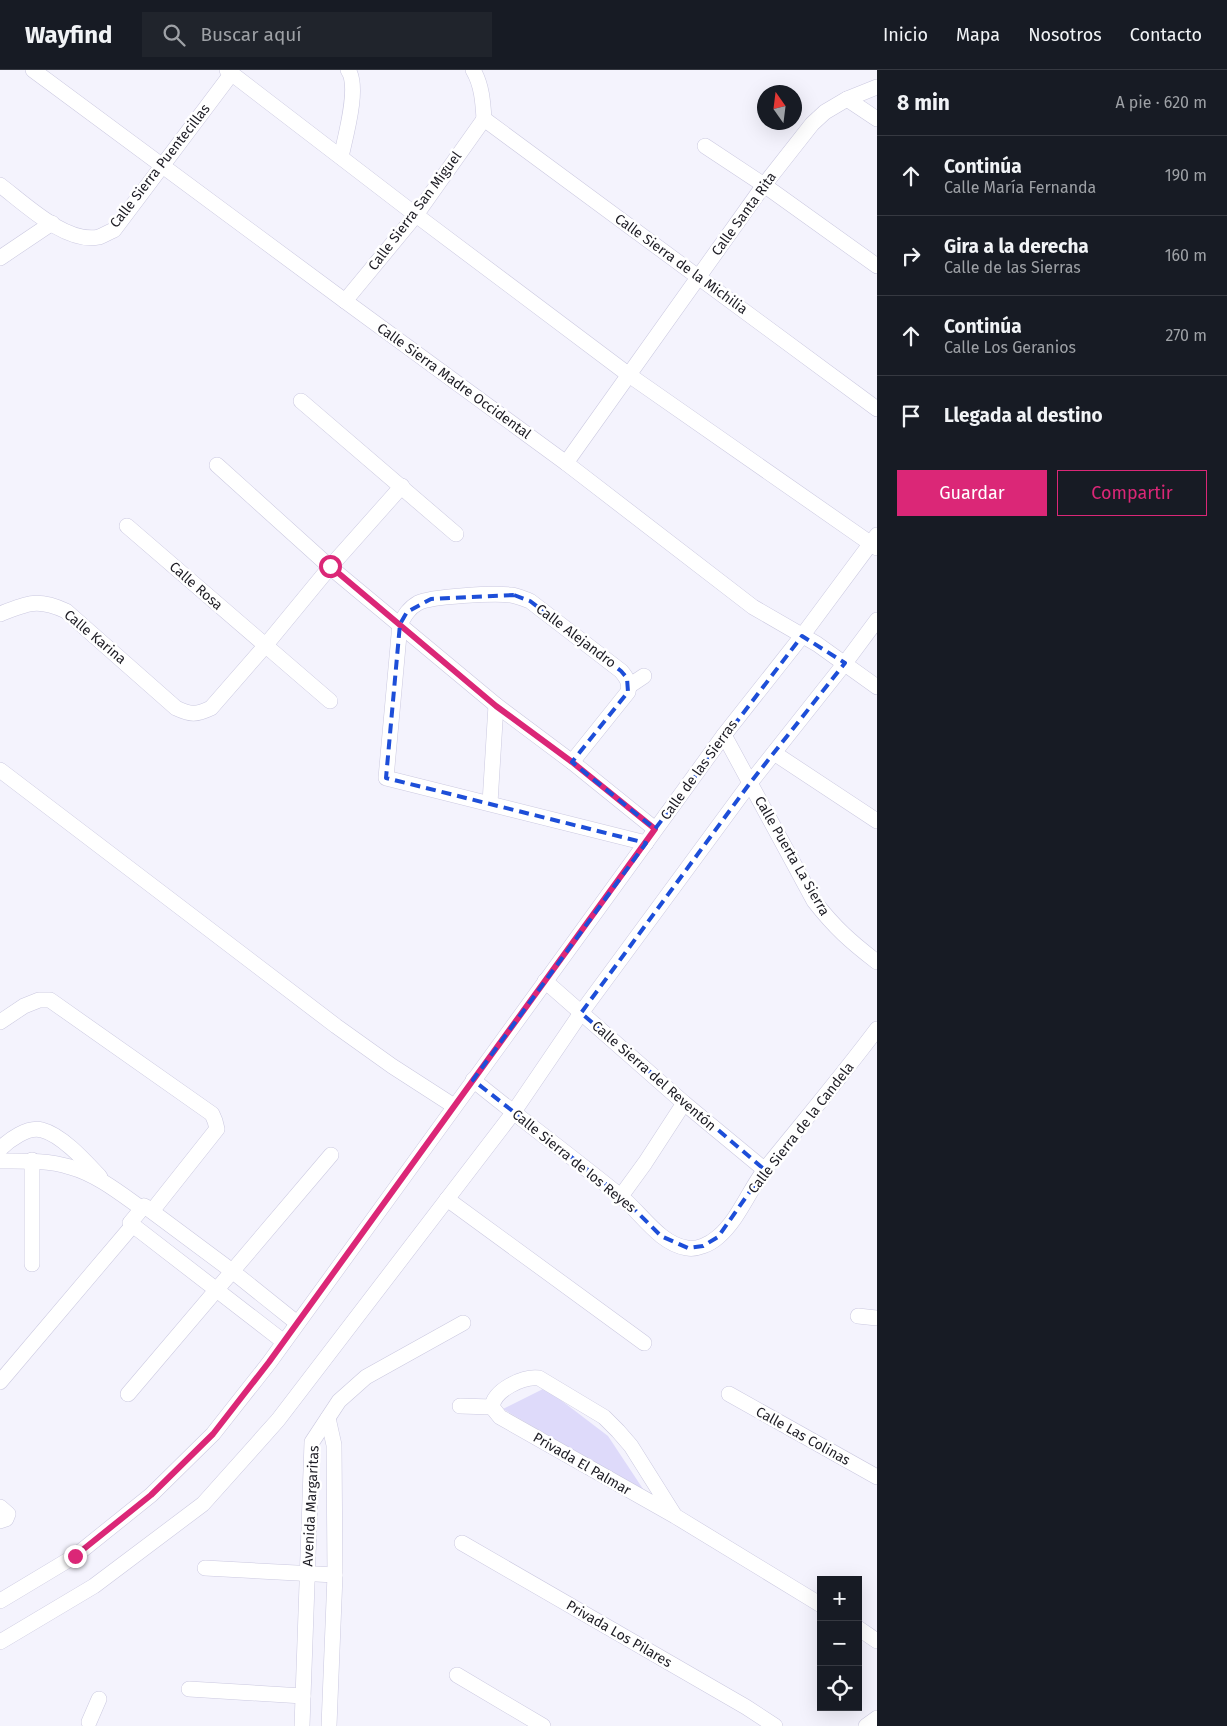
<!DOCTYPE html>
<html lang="es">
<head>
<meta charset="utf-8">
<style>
  :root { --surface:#171b24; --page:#20242c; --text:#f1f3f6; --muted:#9ea1a6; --line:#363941; --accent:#db2777 }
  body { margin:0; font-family:"Fira Sans",sans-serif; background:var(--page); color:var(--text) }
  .controls { position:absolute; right:15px; bottom:15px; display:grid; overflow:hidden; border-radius:0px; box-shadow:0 5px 20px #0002 }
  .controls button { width:45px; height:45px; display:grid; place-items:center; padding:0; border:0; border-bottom:1px solid var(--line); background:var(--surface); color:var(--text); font:25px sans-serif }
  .compass { position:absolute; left:757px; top:15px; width:45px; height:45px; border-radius:50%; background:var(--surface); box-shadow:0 5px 20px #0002; rotate:346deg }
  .stop { position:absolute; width:15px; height:15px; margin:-11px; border:4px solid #db2777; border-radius:50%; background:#fff }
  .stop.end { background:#db2777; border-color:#fff; box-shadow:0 1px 5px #0008 }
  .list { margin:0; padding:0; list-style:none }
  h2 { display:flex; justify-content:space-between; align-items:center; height:65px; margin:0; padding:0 20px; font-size:21px }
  h2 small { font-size:16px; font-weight:400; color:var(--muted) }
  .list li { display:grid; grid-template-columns:32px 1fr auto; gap:15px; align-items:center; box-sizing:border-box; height:80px; padding:0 20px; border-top:1px solid var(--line) }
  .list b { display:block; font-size:19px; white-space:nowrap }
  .list p { margin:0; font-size:16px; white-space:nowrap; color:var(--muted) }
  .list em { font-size:16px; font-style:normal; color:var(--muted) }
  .actions { display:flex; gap:10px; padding:15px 20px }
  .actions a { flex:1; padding:11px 0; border:1px solid var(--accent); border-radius:0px; text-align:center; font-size:18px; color:var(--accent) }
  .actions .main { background:var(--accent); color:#fff }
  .icon { flex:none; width:28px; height:28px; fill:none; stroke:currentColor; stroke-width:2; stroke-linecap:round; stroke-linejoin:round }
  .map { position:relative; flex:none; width:877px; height:1656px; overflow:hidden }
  header { display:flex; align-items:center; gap:30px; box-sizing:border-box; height:70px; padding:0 25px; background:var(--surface); border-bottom:1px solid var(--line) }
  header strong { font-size:24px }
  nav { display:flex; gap:28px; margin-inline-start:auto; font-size:18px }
  .search { width:350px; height:45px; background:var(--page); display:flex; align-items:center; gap:12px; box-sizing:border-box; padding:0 18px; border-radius:0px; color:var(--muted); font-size:19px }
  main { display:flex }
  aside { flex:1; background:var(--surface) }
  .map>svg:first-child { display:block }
  .grass { fill:#dedafa }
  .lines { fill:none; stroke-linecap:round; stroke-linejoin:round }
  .minor-casing { stroke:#cbc9e0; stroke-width:16 }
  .minor { stroke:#fff; stroke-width:15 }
  .route { stroke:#db2777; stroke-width:6 }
  .marked { fill:none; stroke:#1d4ed8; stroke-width:4; stroke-dasharray:10 6; stroke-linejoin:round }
  .labels { text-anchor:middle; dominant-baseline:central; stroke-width:5; stroke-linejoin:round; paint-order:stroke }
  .street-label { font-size:14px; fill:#1d1c24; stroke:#fff }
</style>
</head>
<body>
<header>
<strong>Wayfind</strong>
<div class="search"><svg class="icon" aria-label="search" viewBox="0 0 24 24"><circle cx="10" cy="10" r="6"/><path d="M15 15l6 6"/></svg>Buscar aquí</div>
<nav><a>Inicio</a><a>Mapa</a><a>Nosotros</a><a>Contacto</a></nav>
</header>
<main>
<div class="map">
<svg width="877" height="1656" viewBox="0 0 877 1656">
  <rect width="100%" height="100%" fill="#f4f3fd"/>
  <path class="grass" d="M545,1318l63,48 37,56 -142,-83z"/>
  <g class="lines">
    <g class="minor-casing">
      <g id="minor">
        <path d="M33,0l312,231 221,162 187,144 64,37 60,43"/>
        <path d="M227,0l189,145 213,160 248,173"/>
        <path d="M473,0c9,15 10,33 11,49"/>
        <path d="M847,29l30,20"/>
        <path d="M484,49l393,290"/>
        <path d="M705,76l59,39 113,81"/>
        <path d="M341,87c4,-19 19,-71 7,-87"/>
        <path d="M0,115c25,19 66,59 99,52 5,-2 10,-5 15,-7l118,-157"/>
        <path d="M0,188l52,-35"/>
        <path d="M345,231l71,-86 68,-96"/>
        <path d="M301,331l155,133"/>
        <path d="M566,393l198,-278 48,-61 13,-12 22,-13 30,-12"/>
        <path d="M217,395l113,102 166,138 76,57 83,67"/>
        <path d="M127,456l203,175"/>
        <path d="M0,544c27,-11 38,-16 66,-3l110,97c15,7 20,7 35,0l54,-62 65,-79 72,-81"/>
        <path d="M629,616l15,-10"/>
        <path d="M724,665l90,166c21,27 37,41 63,61"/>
        <path d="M774,683l103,68"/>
        <path d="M572,692l56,-70c2,-9 -1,-14 -7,-21l-91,-70c-6,-2 -12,-5 -19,-6 -17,-2 -79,1 -93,8 -9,5 -13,12 -18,21l-14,154 260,65"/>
        <path d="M0,700l336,256 56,40 62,40"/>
        <path d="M490,733l6,-98"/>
        <path d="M545,911l139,122 81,67"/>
        <path d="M0,952l24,-16 15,-6h11l162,114 3,7 2,8 -65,82"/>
        <path d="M473,1010c48,39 98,76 146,115 21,16 40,49 68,53 10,2 23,-4 31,-11 21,-18 31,-47 48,-69 37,-46 75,-91 111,-139"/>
        <path d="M0,1079c9,-9 28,-23 42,-19 20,5 44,32 58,47"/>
        <path d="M32,1090v104"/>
        <path d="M0,1091c24,0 47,-1 70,6 26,7 50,26 71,41"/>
        <path d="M621,1126l24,-33 39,-60"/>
        <path d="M447,1129l197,144"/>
        <path d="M858,1246l19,2"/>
        <path d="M284,1272l-154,-119 14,-17 2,1 86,64 65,52"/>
        <path d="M0,1312l133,-157"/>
        <path d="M128,1324l203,-239"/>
        <path d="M729,1324l148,83"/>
        <path d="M460,1336l32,1"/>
        <path d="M328,1348l6,27 1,130 -6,151"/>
        <path d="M0,1437l8,7 -2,5 -6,2"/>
        <path d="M675,1446l-44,-70 -13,-15 -14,-14 -65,-39c-16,-2 -45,12 -47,29l8,10 175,99 146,89"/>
        <path d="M462,1473l284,164 29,19"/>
        <path d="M205,1498l130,7"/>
        <path d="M0,1531l75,-45 76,-61 62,-61 56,-71 455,-628 78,-99 75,-101"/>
        <path d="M858,1558l19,13"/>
        <path d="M0,1572l94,-56 109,-82 75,-84 235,-307 68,-100 169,-230 95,-120 32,-43"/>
        <path d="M457,1605l86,51"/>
        <path d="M189,1619l114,7"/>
        <path d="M89,1652l10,-23"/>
        <path d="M302,1656l10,-284 27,-41 27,-24 97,-54"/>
        <path d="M866,1656l11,-8"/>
      </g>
    </g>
    <use href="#minor" class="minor"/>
  </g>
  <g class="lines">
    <path class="route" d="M75,1486l76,-61 62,-61 56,-72 386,-533 -83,-67 -76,-56 -166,-140"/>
  </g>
  <path class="marked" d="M514,525l16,6 91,70 6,7 1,14 -56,70 83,67 147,-193 43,27 -95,120 -169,230 184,157 -47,67 -15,9 -15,2 -27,-12 -40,-40 -148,-116 173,-237 -260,-65 14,-154 7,-12 24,-13z"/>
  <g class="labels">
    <g class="street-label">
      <text transform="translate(160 96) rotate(-52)">Calle Sierra Puentecillas</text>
      <text transform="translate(415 141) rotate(-53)">Calle Sierra San Miguel</text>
      <text transform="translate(744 144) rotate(-54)">Calle Santa Rita</text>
      <text transform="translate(681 194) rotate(36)">Calle Sierra de la Michilia</text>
      <text transform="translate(454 311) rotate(36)">Calle Sierra Madre Occidental</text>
      <text transform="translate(196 516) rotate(41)">Calle Rosa</text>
      <text transform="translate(576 566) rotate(37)">Calle Alejandro</text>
      <text transform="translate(95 567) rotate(40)">Calle Karina</text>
      <text transform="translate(699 700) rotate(-54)">Calle de las Sierras</text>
      <text transform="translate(792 786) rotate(60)">Calle Puerta La Sierra</text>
      <text transform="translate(654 1006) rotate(41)">Calle Sierra del Reventón</text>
      <text transform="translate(801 1058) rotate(-52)">Calle Sierra de la Candela</text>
      <text transform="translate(574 1091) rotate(39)">Calle Sierra de los Reyes</text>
      <text transform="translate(803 1366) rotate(29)">Calle Las Colinas</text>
      <text transform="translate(582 1394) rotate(30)">Privada El Palmar</text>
      <text transform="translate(311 1436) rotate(-87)">Avenida Margaritas</text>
      <text transform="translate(619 1564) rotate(30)">Privada Los Pilares</text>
    </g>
  </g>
</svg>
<div class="controls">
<button>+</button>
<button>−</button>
<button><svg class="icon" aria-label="locate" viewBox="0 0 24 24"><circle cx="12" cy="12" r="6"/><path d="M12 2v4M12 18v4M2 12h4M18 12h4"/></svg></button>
</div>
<svg class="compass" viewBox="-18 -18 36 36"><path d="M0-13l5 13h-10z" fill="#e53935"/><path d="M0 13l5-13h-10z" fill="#9ea1a6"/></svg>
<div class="stop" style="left:330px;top:496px"></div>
<div class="stop end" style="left:75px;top:1486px"></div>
</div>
<aside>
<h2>8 min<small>A pie · 620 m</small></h2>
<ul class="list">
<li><svg class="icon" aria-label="ahead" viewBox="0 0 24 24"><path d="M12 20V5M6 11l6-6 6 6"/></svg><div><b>Continúa</b><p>Calle María Fernanda</p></div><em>190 m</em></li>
<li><svg class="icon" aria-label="right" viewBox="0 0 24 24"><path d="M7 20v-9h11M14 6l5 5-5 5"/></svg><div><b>Gira a la derecha</b><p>Calle de las Sierras</p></div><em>160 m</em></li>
<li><svg class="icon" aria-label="ahead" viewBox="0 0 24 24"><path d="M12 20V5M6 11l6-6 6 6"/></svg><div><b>Continúa</b><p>Calle Los Geranios</p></div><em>270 m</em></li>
<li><svg class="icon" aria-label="arrive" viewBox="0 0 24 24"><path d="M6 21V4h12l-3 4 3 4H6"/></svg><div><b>Llegada al destino</b></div></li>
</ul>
<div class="actions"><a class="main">Guardar</a><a>Compartir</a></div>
</aside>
</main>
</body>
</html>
